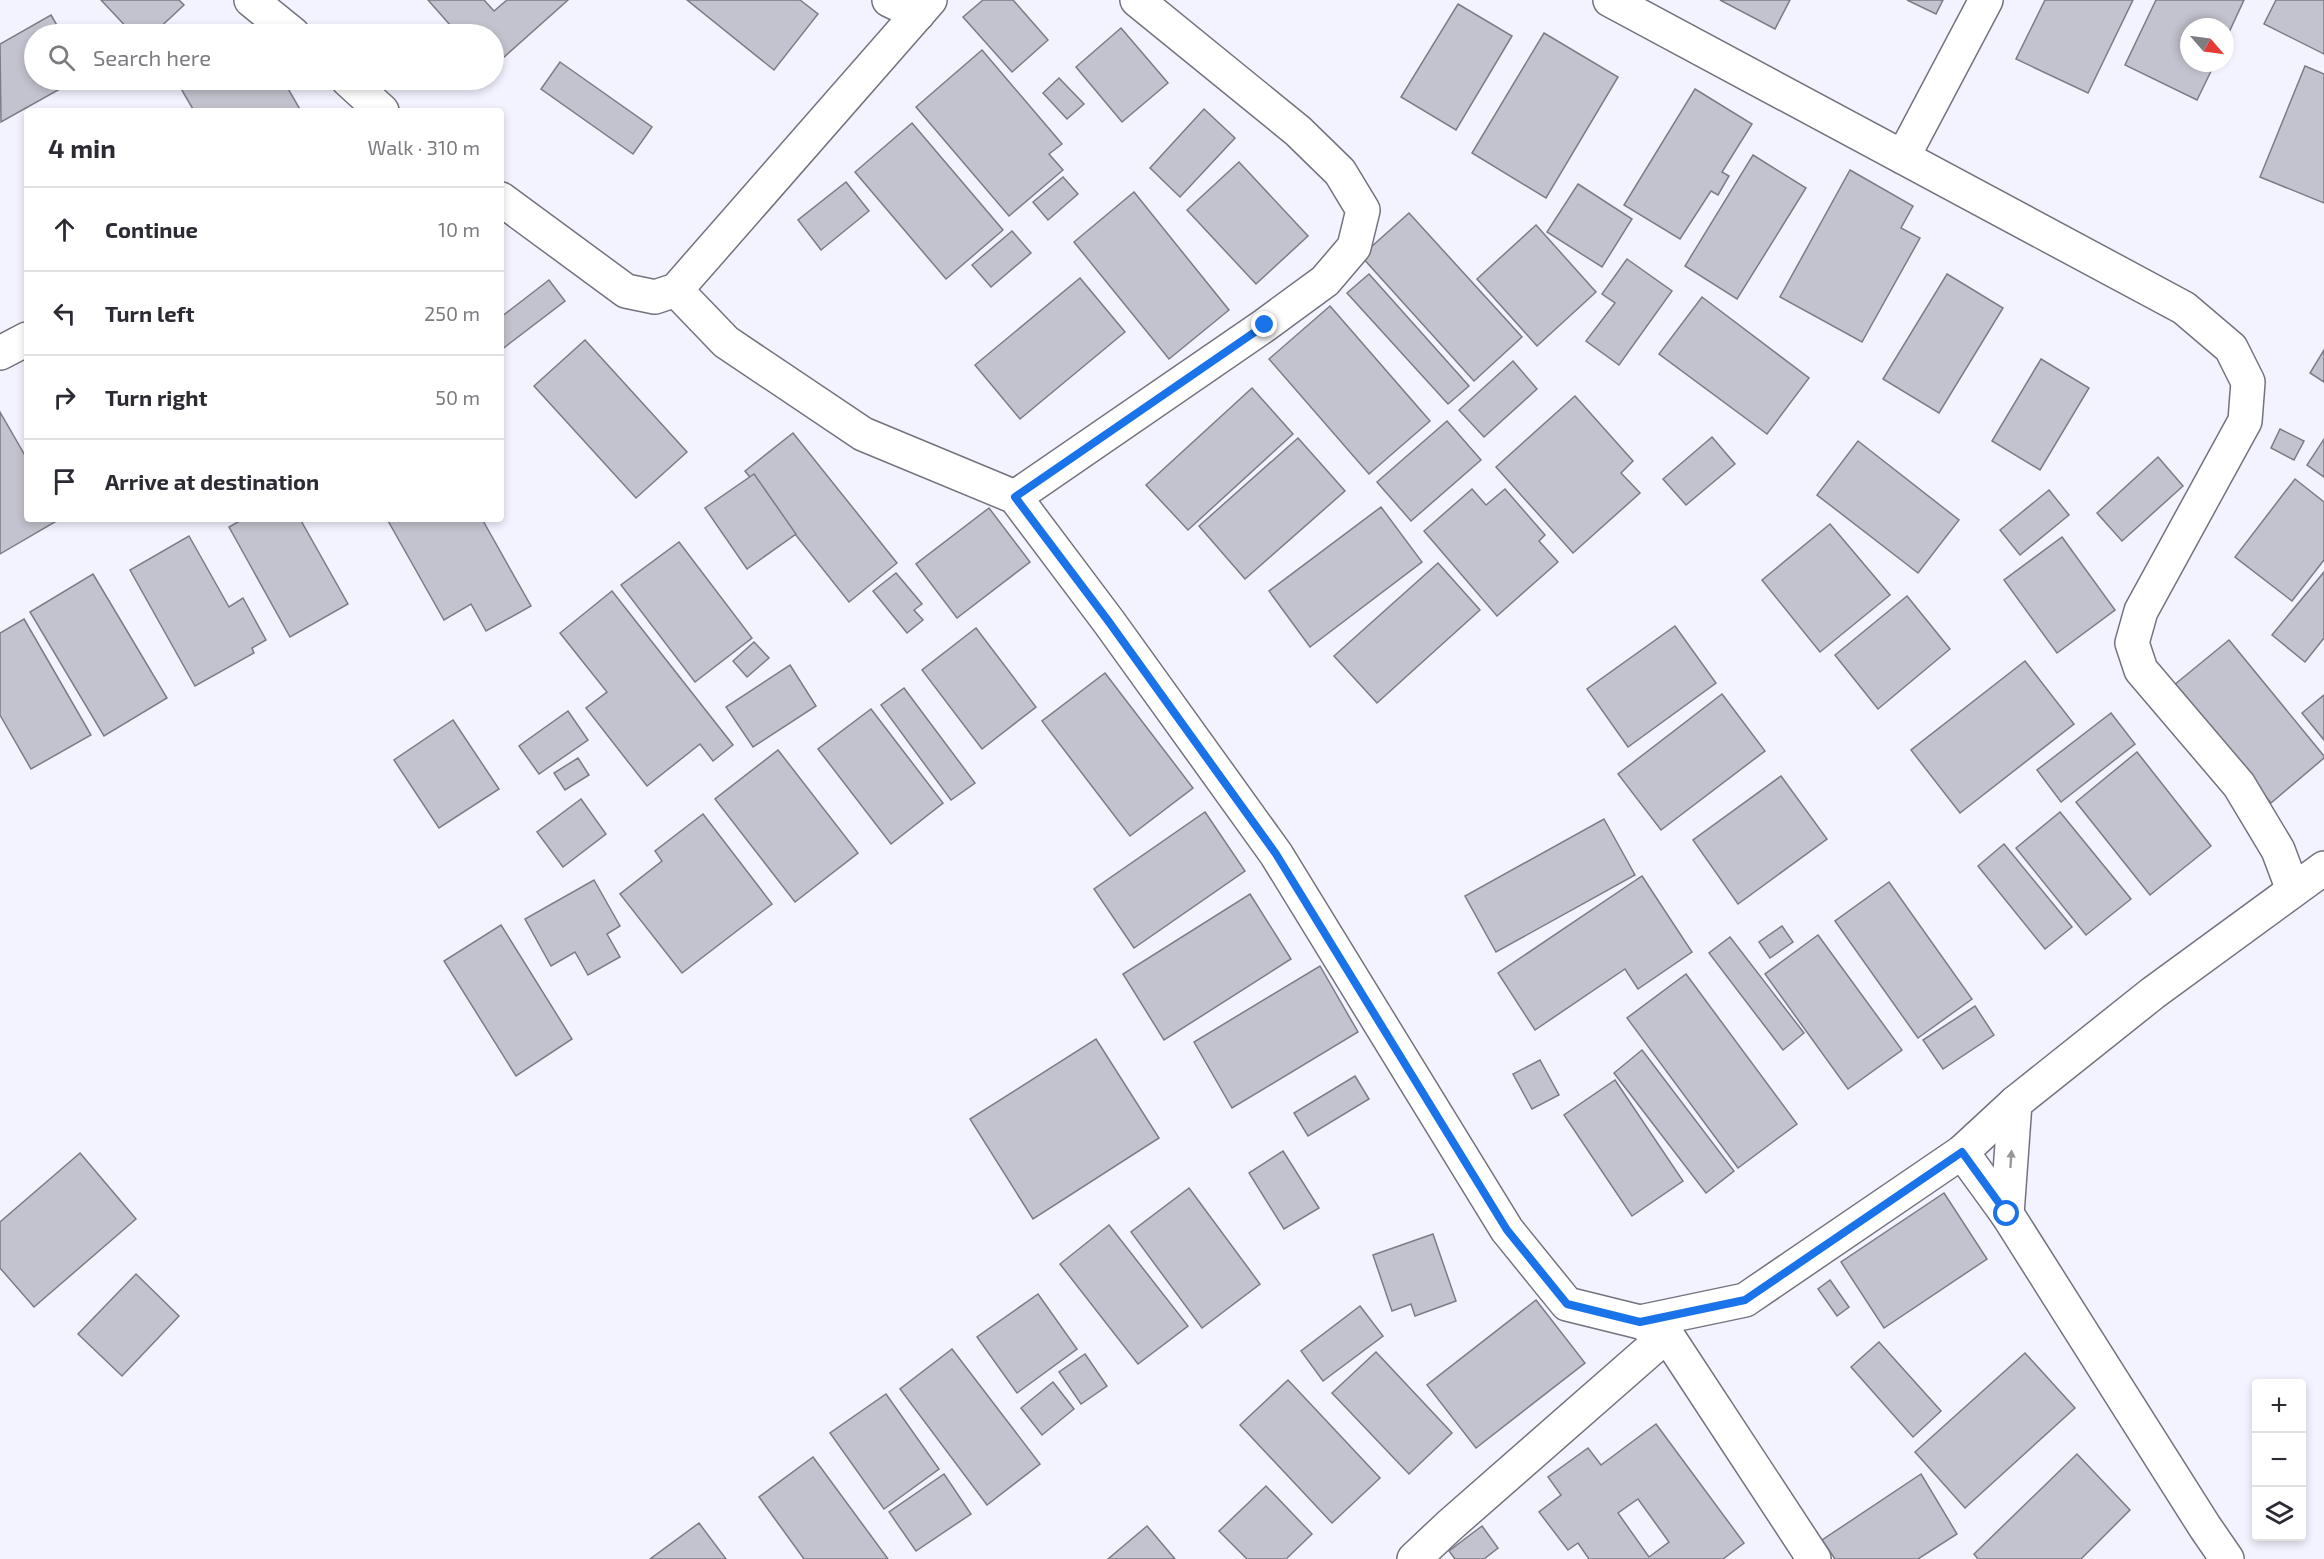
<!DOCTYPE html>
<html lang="en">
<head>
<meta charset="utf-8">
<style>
  :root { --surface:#fff; --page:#f2f2f3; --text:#2b2b33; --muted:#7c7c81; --line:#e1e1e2 }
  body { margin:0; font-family:"Exo 2",sans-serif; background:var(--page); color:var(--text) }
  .controls { position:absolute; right:18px; bottom:18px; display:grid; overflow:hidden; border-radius:6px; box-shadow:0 3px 9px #0003 }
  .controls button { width:54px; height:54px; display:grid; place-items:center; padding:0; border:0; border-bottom:2px solid var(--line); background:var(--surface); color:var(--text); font:30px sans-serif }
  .compass { position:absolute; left:2180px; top:18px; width:54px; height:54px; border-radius:50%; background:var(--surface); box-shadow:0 3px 9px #0003; rotate:118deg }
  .stop { position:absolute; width:18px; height:18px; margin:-14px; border:4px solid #1a73e8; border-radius:50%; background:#fff }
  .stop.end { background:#1a73e8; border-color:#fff; box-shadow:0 2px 6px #0008 }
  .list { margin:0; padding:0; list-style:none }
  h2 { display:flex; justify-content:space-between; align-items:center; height:78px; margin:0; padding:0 24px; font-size:26px }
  h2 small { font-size:20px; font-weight:400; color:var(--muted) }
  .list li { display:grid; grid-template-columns:39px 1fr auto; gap:18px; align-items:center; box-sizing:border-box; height:84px; padding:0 24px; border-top:2px solid var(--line) }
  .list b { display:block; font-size:22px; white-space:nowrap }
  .list em { font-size:20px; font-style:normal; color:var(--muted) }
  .icon { flex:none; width:33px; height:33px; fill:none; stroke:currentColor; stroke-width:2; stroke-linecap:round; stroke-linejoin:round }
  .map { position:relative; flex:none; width:2324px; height:1559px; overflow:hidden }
  .search { position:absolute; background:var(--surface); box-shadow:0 3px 9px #0003; left:24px; top:24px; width:480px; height:66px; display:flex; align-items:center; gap:15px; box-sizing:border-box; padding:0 21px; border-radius:33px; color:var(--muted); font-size:22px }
  .panel { position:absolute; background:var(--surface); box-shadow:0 3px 9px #0003; left:24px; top:108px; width:480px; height:414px; border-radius:6px }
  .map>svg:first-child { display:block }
  .building { fill:#c2c3ce; stroke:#7c7c87; stroke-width:1.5; fill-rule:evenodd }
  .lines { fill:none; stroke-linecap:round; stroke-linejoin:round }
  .street-casing { stroke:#73737e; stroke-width:36 }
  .street { stroke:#fff; stroke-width:33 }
  .oneway { fill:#98989a }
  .route { stroke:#1a73e8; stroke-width:8 }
</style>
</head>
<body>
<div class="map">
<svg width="2324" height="1559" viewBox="0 0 2324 1559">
  <rect width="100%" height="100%" fill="#f2f3ff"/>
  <g class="building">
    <path d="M101,0h78l5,5 -31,29h-20z"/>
    <path d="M428,0h56l10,11 13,-11h61l-74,66v-32h-36z"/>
    <path d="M687,0h113l18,14 -44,56z"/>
    <path d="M983,0h30l35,40 -36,32 -49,-55z"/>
    <path d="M1720,0h70l-15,29z"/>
    <path d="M1907,0h36l-7,14z"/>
    <path d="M2045,0h88l-45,93 -72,-34z"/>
    <path d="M2156,0h88l-19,41v-14h-36v36h26l-18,37 -72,-35z"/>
    <path d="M2276,0h48v54l-60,-30z"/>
    <path d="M1458,4l54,32 -56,94 -55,-33z"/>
    <path d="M51,15l11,19h-28v46h42l-75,42 -1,-78z"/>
    <path d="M1121,28l47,55 -46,39 -46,-55z"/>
    <path d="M1544,33l74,44 -72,121 -74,-45z"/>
    <path d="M982,50l80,94 -13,10 14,16 -54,46 -93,-109z"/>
    <path d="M560,62l92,65 -19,27 -92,-65z"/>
    <path d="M2305,66l19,8v129l-64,-26z"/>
    <path d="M1059,78l25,26 -17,15 -24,-26z"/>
    <path d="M176,80h107l18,31h-107z"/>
    <path d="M1695,89l57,35 -30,48 7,4 -11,19 -7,-4 -31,48 -56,-34z"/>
    <path d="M1204,109l31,29 -55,59 -30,-29z"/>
    <path d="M912,123l91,107 -57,49 -91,-107z"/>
    <path d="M1753,155l53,33 -69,111 -52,-33z"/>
    <path d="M1239,162l69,74 -52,48 -69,-74z"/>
    <path d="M1850,170l63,36 -12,22 19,10 -58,104 -82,-45z"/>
    <path d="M1063,177l15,17 -30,26 -15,-18z"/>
    <path d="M846,182l23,29 -48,39 -23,-30z"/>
    <path d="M1578,184l54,35 -30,48 -55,-35z"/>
    <path d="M1134,192l95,118 -60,49 -95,-117z"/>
    <path d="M1409,213l113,124 -48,44 -113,-125z"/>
    <path d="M1536,225l60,67 -59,54 -60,-67z"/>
    <path d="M1012,231l19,22 -40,34 -19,-22z"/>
    <path d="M1627,259l45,32 -53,74 -33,-24 29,-38 -13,-9z"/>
    <path d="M1369,274l100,112 -21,18 -101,-111z"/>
    <path d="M1947,274l56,34 -64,105 -56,-34z"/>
    <path d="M1080,278l45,54 -105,87 -45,-54z"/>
    <path d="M549,280l16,21 -64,49v-33z"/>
    <path d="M1702,297l107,81 -42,56 -108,-80z"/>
    <path d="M1330,306l100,115 -61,53 -100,-115z"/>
    <path d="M585,340l102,112 -51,46 -102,-112z"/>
    <path d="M2324,350v32l-14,-9z"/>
    <path d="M2041,359l48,29 -49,82 -48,-29z"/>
    <path d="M1513,361l24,28 -53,48 -25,-27z"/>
    <path d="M1252,388l41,46 -105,96 -42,-45z"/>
    <path d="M1575,396l58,65 -12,12 19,20 -67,60 -77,-86z"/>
    <path d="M0,412l27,47v60h33l-60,35z"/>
    <path d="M1447,421l34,39 -70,61 -34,-39z"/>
    <path d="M2280,429l24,12 -10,19 -23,-12z"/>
    <path d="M793,433l104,130 -48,39 -104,-131z"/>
    <path d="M1712,437l23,27 -49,41 -23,-26z"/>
    <path d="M1298,438l47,53 -100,88 -46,-53z"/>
    <path d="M2324,439v38l-17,-12z"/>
    <path d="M1858,441l101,79 -41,53 -101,-78z"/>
    <path d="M2158,457l25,29 -61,55 -25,-28z"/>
    <path d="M754,474l42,60 -49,35 -42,-61z"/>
    <path d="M2295,479l29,23v58l-32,41 -57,-44z"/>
    <path d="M1472,489l14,16 19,-16 40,46 -6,6 19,21 -61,54 -73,-85z"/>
    <path d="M2049,490l20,25 -49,40 -20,-25z"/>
    <path d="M1381,507l41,55 -112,85 -41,-56z"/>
    <path d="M989,508l41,54 -73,56 -41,-54z"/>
    <path d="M243,519h57l48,85 -58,33 -61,-110z"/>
    <path d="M387,519h95l49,87 -45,25 -15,-27 -27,16z"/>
    <path d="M1830,524l60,71 -70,57 -58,-72z"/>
    <path d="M189,536l40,71 14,-9 23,42 -14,8 2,5 -59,33 -65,-116z"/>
    <path d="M2062,537l53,73 -58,43 -53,-73z"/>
    <path d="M679,542l73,96 -57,44 -74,-97z"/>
    <path d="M1438,563l42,47 -103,93 -43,-47z"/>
    <path d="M2324,572v66l-19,24 -33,-27z"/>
    <path d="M896,573l26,31 -8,6 9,10 -16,13 -34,-42z"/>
    <path d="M93,574l74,124 -63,38 -74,-124z"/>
    <path d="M612,591l121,154 -20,16 -13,-17 -53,42 -61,-78 21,-16 -47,-59z"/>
    <path d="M1907,596l43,53 -72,60 -43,-54z"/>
    <path d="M24,619l67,116 -60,34 -31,-54v-82z"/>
    <path d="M1675,626l41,57 -88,64 -41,-58z"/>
    <path d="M976,628l60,79 -54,42 -60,-79z"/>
    <path d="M2229,640l95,116v2l-53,45 -97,-118z"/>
    <path d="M754,642l15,16 -22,19 -14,-16z"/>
    <path d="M2025,661l49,63 -114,89 -49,-63z"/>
    <path d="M790,665l26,41 -63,41 -27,-40z"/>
    <path d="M1105,673l88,115 -63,48 -88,-115z"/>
    <path d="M904,688l71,95 -24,17 -70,-95z"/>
    <path d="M1722,694l43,57 -104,79 -43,-56z"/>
    <path d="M2324,695v45l-22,-27z"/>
    <path d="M871,709l72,94 -52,41 -73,-95z"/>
    <path d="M568,711l20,29 -49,34 -20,-28z"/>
    <path d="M2111,713l24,31 -74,58 -24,-32z"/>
    <path d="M453,720l46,69 -60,39 -45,-68z"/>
    <path d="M778,750l80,103 -63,49 -80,-103z"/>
    <path d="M2137,752l74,94 -61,49 -74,-93z"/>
    <path d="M578,758l11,17 -24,15 -11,-17z"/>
    <path d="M1781,776l46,63 -89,65 -45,-64z"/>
    <path d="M581,799l25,35 -43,33 -26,-35z"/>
    <path d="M1205,812l40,59 -111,77 -40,-59z"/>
    <path d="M2060,812l71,87 -45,36 -70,-87z"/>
    <path d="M703,814l69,90 -90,69 -62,-79 42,-33 -7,-10z"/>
    <path d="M1604,819l31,56 -139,77 -31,-56z"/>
    <path d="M2004,844l68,83 -27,22 -67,-83z"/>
    <path d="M1642,876l50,76 -54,37 -13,-20 -90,61 -37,-57z"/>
    <path d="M594,880l26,46 -13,8 13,23 -32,18 -13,-23 -24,14 -26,-47z"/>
    <path d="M1889,882l83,117 -54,39 -83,-117z"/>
    <path d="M1250,894l41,65 -127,81 -41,-66z"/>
    <path d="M501,925l71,114 -56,37 -72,-115z"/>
    <path d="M1782,926l11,16 -23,16 -11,-16z"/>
    <path d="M1818,935l84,115 -54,39 -83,-115z"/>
    <path d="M1730,937l74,96 -21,17 -74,-97z"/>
    <path d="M1320,966l38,66 -126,76 -38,-66z"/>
    <path d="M1686,974l111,150 -59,44 -111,-150z"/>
    <path d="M1975,1006l19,29 -51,34 -20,-29z"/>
    <path d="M1096,1039l63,99 -126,81 -63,-100z"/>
    <path d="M1642,1050l92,121 -28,22 -92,-120z"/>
    <path d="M1540,1060l19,35 -27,14 -19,-35z"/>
    <path d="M1355,1076l14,23 -61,37 -14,-23z"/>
    <path d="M1615,1080l68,101 -51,35 -68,-101z"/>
    <path d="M1283,1151l36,57 -35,21 -35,-56z"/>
    <path d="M80,1153l56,66 -102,88 -34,-39v-46z"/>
    <path d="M1189,1188l71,96 -58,44 -71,-96z"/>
    <path d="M1944,1193l43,66 -103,69 -43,-66z"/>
    <path d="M1109,1225l79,101 -50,38 -78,-100z"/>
    <path d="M1433,1234l23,67 -41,15 -4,-12 -19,7 -19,-56z"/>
    <path d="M136,1274l43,42 -57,60 -44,-42z"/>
    <path d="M1830,1280l19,27 -12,9 -19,-27z"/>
    <path d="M1038,1294l39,55 -60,44 -40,-56z"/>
    <path d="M1536,1300l49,63 -109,85 -49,-63z"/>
    <path d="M1360,1306l23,30 -60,45 -22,-30z"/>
    <path d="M1879,1342l62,69 -28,26 -62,-70z"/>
    <path d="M952,1349l88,115 -53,41 -87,-116z"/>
    <path d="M1376,1352l76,81 -43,41 -77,-81z"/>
    <path d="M2025,1353l50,55 -110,100 -50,-56z"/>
    <path d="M1085,1354l22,32 -26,18 -22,-32z"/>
    <path d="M1288,1380l92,98 -48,45 -92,-98z"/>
    <path d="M1053,1382l21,27 -32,26 -21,-27z"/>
    <path d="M886,1394l53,75 -55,40 -54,-76z"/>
    <path d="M1656,1424l88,119 -21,16h-134l-11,-16 -10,7 -29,-38 22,-17 -13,-18 40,-29 13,17zM1638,1499l31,43 -20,15 -31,-44z"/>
    <path d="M2077,1454l53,56 -49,49h-103l-4,-5z"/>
    <path d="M813,1457l75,102h-84l-45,-62z"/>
    <path d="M944,1474l27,40 -55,37 -27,-39z"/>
    <path d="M1921,1474l36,60 -39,25h-83l-13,-19z"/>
    <path d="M1266,1486l46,48 -26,25h-39l-28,-28z"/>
    <path d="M699,1523l27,36h-76z"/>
    <path d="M1147,1526l28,33h-67z"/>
    <path d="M1482,1526l16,22 -14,11h-29l-6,-8z"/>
  </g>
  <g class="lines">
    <g class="street-casing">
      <g id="street">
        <path d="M251,0l42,34"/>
        <path d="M889,0l29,14"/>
        <path d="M1610,0l574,308 47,40 17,34 -3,39 -104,190 -9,32 9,27 98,115 39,65 15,40"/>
        <path d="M348,80l34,31"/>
        <path d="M1903,157l83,-157"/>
        <path d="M501,199l125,92 29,6 21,-7 254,-290"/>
        <path d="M676,290l50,52 137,92 152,63 94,125 167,232 231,376 60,74 73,18 27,13 147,224"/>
        <path d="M0,353l27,-14"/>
        <path d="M1015,497l250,-172 60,-44 29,-34 9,-37 -23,-38 -42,-41 -161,-131"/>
        <path d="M1962,1152l45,62 198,313 22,32"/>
        <path d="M2007,1214l8,-111"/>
        <path d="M1640,1322l105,-22 217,-148 53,-49 138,-110 171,-125"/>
        <path d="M1414,1559l35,-33 218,-191"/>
      </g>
    </g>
    <use href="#street" class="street"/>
  </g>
  <defs><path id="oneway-solid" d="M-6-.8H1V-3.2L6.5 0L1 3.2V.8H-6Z" transform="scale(1.5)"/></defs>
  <use class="oneway" href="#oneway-solid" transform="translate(2011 1159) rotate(-86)"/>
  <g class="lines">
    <path class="route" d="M1265,325l-250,172 94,125 167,232 231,376 60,74 73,18 105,-22 217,-148 45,62"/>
  </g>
</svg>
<div class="controls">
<button>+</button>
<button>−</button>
<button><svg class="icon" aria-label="layers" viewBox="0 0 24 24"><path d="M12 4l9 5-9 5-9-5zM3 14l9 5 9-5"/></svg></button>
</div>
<svg class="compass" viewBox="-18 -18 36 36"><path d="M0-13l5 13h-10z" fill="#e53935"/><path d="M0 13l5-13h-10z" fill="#7c7c81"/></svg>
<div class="stop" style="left:2007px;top:1214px"></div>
<div class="stop end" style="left:1265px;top:325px"></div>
<div class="search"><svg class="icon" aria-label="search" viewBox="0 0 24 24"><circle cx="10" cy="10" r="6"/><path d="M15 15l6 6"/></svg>Search here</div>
<section class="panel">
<h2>4 min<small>Walk · 310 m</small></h2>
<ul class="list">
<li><svg class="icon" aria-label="ahead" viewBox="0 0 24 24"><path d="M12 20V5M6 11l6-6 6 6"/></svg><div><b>Continue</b></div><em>10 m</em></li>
<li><svg class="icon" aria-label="left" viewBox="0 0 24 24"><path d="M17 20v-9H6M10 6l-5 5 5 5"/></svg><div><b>Turn left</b></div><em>250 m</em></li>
<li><svg class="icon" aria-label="right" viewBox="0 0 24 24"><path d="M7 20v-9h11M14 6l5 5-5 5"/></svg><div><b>Turn right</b></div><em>50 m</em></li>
<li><svg class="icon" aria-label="arrive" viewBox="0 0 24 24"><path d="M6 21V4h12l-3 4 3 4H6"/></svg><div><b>Arrive at destination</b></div></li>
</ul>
</section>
</div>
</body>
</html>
